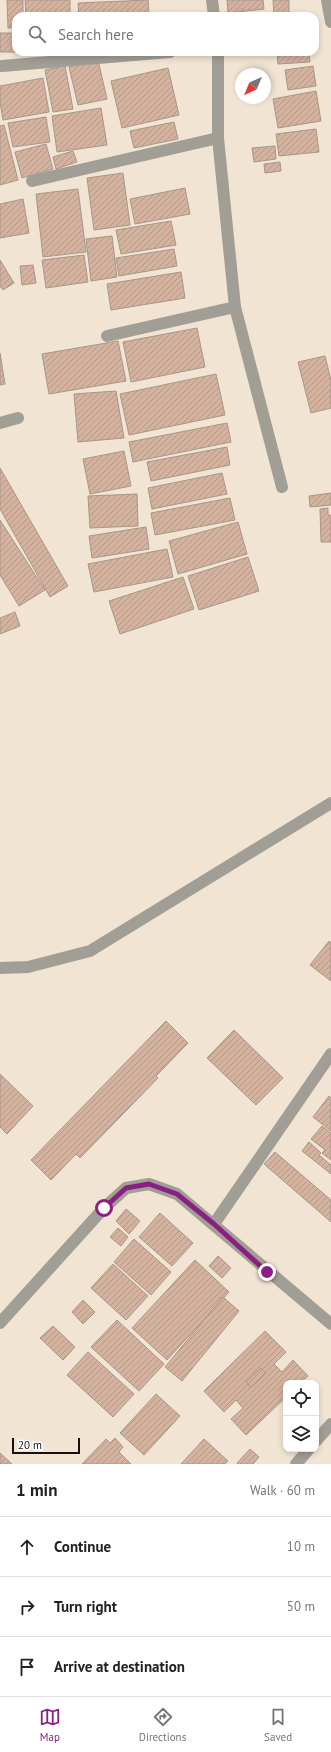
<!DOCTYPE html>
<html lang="en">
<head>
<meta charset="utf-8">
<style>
  :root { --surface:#fff; --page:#f2f2f2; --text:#222; --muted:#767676; --line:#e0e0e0; --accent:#8b2084 }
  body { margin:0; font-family:"PT Sans",sans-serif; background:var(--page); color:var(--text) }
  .controls { position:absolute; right:12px; bottom:12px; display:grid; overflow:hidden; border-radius:8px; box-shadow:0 2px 6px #0003 }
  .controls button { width:36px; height:36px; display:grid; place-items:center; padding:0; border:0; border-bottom:1px solid var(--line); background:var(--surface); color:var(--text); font:20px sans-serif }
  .compass { position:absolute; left:235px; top:68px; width:36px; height:36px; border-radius:50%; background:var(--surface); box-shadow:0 2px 6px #0003; rotate:224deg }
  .scale { position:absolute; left:12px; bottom:10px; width:68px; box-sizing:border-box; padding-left:4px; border:2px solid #16110c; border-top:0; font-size:11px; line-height:14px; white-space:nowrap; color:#16110c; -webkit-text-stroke:3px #fff; paint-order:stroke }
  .stop { position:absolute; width:12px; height:12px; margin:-9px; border:3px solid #8b2084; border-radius:50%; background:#fff }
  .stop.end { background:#8b2084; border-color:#fff; box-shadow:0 1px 4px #0008 }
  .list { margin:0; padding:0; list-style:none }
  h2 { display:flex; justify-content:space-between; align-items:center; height:52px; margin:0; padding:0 16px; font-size:17px }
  h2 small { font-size:13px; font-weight:400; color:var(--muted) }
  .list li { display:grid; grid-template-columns:26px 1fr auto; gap:12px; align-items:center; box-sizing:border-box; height:60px; padding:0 16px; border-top:1px solid var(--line) }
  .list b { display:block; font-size:15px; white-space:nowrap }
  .list em { font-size:13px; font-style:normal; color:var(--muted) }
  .icon { flex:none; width:22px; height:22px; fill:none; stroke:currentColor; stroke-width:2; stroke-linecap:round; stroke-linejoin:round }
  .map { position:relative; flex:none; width:331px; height:1464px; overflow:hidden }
  .search { position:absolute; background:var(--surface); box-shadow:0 2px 6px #0003; left:12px; right:12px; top:12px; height:44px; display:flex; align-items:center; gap:10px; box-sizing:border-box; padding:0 14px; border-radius:12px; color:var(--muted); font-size:15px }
  .sheet { height:232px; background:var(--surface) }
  nav { display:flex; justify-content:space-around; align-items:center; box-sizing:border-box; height:56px; border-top:1px solid var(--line); background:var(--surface); font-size:11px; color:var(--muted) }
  nav a { display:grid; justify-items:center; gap:2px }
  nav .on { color:var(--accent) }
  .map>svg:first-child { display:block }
  .building { fill:url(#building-hatch); stroke:#a7968b; fill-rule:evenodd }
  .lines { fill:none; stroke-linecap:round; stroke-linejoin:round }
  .minor { stroke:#a19e96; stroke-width:12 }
  .route { stroke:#8b2084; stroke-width:5 }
</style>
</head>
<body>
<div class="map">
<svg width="331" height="1464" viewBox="0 0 331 1464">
  <defs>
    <pattern id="building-hatch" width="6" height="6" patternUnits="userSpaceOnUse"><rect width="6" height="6" fill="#d3b3a0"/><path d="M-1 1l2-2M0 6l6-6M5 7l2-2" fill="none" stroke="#b49989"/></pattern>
  </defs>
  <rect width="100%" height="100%" fill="#f1e4d3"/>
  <g class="building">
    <path d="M7,0h16v16h-7v11l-8,1z"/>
    <path d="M25,0h45v16h-44z"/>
    <path d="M148,0l1,16h-70l-1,-13z"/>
    <path d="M227,0h36l1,9 -36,4z"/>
    <path d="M273,0h16v16h-15z"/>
    <rect x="0" y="33" width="16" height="19"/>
    <path d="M277,52h32l1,10 -32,2z"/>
    <path d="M98,60l9,39 -29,6 -9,-38z"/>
    <path d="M65,66l8,43 -20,3 -8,-42z"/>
    <path d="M313,66l3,20 -28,4 -3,-20z"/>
    <path d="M168,68l11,47 -57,13 -11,-47z"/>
    <path d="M43,78l6,34 -46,8 -3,-18v-16z"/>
    <path d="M316,91l5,30 -43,7 -5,-29z"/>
    <path d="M101,108l6,37 -50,7 -5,-36z"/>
    <path d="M46,117l4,25 -37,5 -5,-24z"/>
    <path d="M174,122l4,17 -44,9 -4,-17z"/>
    <path d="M4,125l14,55 -18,5v-59z"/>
    <path d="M316,129l3,23 -40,4 -3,-22z"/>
    <path d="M46,144l7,25 -31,9 -7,-26z"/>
    <path d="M275,146l1,13 -22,3 -2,-14z"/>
    <path d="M73,151l4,11 -21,7 -3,-12z"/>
    <path d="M280,162l1,9 -16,2 -1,-9z"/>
    <path d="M123,173l7,52 -36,5 -7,-52z"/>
    <path d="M185,188l5,26 -55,10 -5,-25z"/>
    <path d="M78,189l8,63 -43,5 -7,-63z"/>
    <path d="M23,199l6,34 -29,5v-34z"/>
    <path d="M171,221l5,24 -55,9 -5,-24z"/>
    <path d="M112,236l5,41 -26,4 -5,-42z"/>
    <path d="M174,249l3,17 -58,10 -3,-18z"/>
    <path d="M84,255l4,27 -42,6 -4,-28z"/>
    <path d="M0,260l14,23 -11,7 -3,-4z"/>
    <path d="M33,265l3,18 -14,2 -2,-19z"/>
    <path d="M181,272l4,26 -74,12 -4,-26z"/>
    <path d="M197,328l8,39 -74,15 -8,-40z"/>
    <path d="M118,341l8,40 -77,13 -7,-40z"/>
    <path d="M0,353l5,31 -5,1z"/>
    <path d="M325,356l6,24v28l-20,5 -13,-51z"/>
    <path d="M216,374l9,41 -96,20 -9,-41z"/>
    <path d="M116,391l8,47 -46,4 -4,-48z"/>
    <path d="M227,423l4,19 -98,20 -4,-20z"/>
    <path d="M227,447l3,18 -79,16 -4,-19z"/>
    <path d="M124,451l7,35 -41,8 -7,-35z"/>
    <path d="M0,468l68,118 -18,11 -50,-88z"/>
    <path d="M222,473l5,21 -75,15 -4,-21z"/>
    <path d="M331,493v12l-21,2 -1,-11z"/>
    <path d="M137,494l1,32 -48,2 -2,-32z"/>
    <path d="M230,498l5,22 -80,15 -4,-22z"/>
    <path d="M328,508v7h3v27h-10l-1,-33z"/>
    <path d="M0,520l45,70 -26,16 -19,-31z"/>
    <path d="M238,522l9,32 -69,20 -9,-33z"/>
    <path d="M146,527l3,22 -57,9 -3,-22z"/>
    <path d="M167,549l6,28 -79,15 -6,-28z"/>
    <path d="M248,557l11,34 -60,19 -11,-34z"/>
    <path d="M183,577l11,32 -74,25 -11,-33z"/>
    <path d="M15,612l5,14 -20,8v-16z"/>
    <path d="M329,941l2,2v38l-21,-16z"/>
    <path d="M166,1021l22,22 -32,33 2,2 -78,80 -4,-4 -25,26 -20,-20z"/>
    <path d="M234,1030l49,48 -27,27 -49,-47z"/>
    <path d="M0,1074l33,32 -26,28 -7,-7z"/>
    <path d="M329,1096l2,2v33l-18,-14z"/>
    <path d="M322,1126l9,7v27l-9,-7 3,-3 -14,-11z"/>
    <path d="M309,1142l12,11 -2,2 12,10v9l-29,-23z"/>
    <path d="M275,1152l56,48v22l-67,-58z"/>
    <path d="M126,1209l14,12 -11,13 -13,-13z"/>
    <path d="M160,1213l33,30 -21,23 -33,-29z"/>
    <path d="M118,1228l10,9 -7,9 -11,-9z"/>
    <path d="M134,1239l37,33 -20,23 -37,-33z"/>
    <path d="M218,1256l13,12 -9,10 -13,-12z"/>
    <path d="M195,1260l34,32 -62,68 -35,-32z"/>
    <path d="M113,1264l35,32 -22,24 -35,-32z"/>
    <path d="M223,1297l16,14 -57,70 -17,-14z"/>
    <path d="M83,1300l12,12 -12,12 -11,-12z"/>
    <path d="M117,1320l47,44 -25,27 -48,-44z"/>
    <path d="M53,1326l22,21 -12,13 -23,-22z"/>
    <path d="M265,1331l21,21 -12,12 8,8 11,-12 15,16 -8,7h-14v14l-40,38 -15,-16 12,-11 -7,-8 -12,12 -20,-21zM261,1368l5,5 -15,14 -5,-5z"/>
    <path d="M88,1352l46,42 -21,23 -46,-42z"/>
    <path d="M261,1368l5,5 -15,14 -5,-5z"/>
    <path d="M156,1394l24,22 -36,39 -24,-22z"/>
    <path d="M115,1438l8,9 -4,5 12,12h-49l24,-25 4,4z"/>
    <path d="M204,1439l24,22 -3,3h-44z"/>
    <path d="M250,1449l9,8 -6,7h-15l-1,-1z"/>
    <path d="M0,1453l12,11h-12z"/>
  </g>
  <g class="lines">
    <g class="minor">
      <path d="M212,0l2,16"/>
      <path d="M327,0l4,22"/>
      <path d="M218,52v86l17,169 47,180"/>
      <path d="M2,66l168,-14"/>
      <path d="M32,181l186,-43"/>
      <path d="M107,336l128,-29"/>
      <path d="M0,423l18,-5"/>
      <path d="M0,968l28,-1 62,-16 241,-148"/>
      <path d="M214,1224l117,-170"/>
      <path d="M0,1323l104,-115 22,-20 23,-4 28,10 154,130"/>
      <path d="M316,1441l15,-17"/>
      <path d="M296,1464l13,-15"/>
    </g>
  </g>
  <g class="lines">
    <path class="route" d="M104,1208l22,-20 23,-4 28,10 37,30 53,48"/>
  </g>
</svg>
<div class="controls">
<button><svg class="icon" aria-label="locate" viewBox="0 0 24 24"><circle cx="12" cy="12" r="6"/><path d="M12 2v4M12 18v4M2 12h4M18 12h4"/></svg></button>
<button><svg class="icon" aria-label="layers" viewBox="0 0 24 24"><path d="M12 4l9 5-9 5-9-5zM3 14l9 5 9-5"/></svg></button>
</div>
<svg class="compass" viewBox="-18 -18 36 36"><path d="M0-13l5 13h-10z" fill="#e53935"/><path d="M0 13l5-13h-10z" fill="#767676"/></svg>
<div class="scale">20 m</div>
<div class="stop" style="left:104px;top:1208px"></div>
<div class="stop end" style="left:267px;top:1272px"></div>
<div class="search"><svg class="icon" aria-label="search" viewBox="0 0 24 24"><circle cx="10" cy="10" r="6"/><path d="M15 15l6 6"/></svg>Search here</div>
</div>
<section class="sheet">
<h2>1 min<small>Walk · 60 m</small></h2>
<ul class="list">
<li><svg class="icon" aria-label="ahead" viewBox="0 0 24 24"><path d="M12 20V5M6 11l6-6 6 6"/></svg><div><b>Continue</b></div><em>10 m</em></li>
<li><svg class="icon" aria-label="right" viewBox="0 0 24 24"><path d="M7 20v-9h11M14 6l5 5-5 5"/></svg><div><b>Turn right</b></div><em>50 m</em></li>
<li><svg class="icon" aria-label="arrive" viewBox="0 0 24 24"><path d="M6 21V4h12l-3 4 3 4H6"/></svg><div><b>Arrive at destination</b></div></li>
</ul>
</section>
<nav>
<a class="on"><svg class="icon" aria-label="map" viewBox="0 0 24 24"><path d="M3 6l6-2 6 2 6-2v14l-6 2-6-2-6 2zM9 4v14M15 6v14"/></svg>Map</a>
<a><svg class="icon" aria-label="directions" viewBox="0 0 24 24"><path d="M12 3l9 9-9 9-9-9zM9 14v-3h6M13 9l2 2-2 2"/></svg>Directions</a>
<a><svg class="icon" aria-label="saved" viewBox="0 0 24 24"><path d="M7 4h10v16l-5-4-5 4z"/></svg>Saved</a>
</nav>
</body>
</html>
